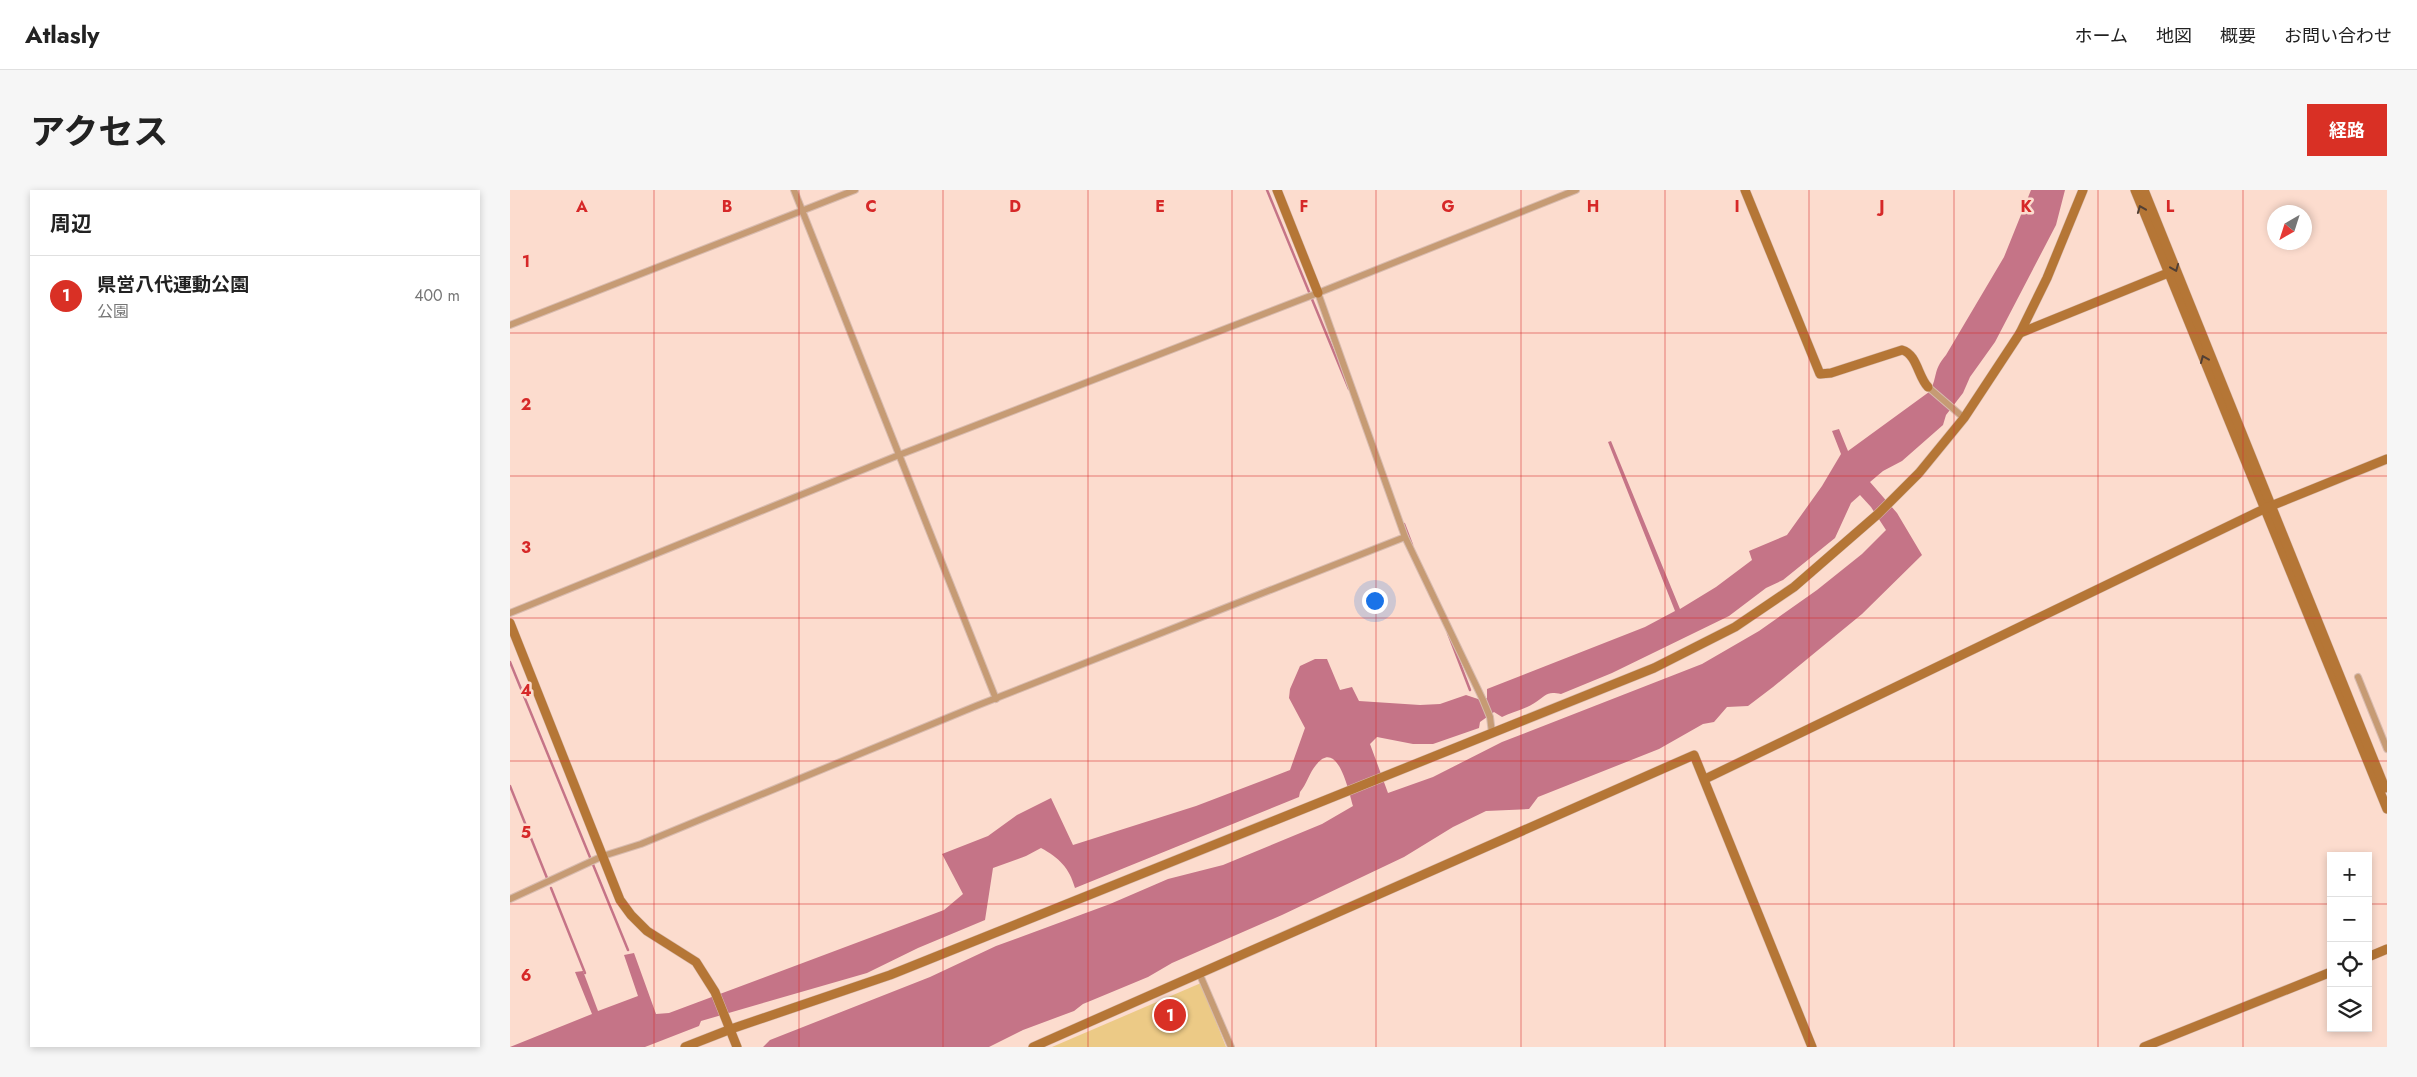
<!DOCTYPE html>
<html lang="ja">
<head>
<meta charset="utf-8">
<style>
  :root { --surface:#fff; --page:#f6f6f6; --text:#222; --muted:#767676; --line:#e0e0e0; --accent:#d93025 }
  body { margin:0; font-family:Jost,"Noto Sans JP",sans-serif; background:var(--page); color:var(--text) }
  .controls { position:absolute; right:15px; bottom:15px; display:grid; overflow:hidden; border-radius:0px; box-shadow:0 2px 8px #0003 }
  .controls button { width:45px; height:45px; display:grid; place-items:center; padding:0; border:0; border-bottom:1px solid var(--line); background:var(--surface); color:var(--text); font:25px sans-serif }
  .compass { position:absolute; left:1757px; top:15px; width:45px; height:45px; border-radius:50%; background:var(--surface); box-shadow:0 2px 8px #0003; rotate:219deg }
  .you { position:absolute; left:864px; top:410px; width:18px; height:18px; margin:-12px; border:4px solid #fff; border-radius:50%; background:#1a73e8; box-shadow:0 0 0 8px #1a73e833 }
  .badge { display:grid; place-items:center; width:32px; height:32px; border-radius:50%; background:var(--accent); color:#fff; font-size:16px; font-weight:700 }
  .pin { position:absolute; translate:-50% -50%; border:2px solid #fff; box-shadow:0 1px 5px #0006 }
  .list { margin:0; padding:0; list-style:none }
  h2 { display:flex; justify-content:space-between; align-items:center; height:65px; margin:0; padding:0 20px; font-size:21px }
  h2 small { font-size:16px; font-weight:400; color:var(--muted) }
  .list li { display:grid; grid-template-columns:32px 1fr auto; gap:15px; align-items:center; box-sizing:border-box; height:80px; padding:0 20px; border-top:1px solid var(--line) }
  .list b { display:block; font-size:19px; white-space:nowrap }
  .list p { margin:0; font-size:16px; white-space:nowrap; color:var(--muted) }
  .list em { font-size:16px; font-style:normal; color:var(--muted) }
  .icon { flex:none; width:28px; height:28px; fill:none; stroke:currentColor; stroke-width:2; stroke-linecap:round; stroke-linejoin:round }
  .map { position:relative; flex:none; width:1877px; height:857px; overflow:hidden; border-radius:0px }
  header { display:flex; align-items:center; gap:30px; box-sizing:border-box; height:70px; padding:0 25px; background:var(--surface); border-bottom:1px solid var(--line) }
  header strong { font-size:24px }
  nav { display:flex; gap:28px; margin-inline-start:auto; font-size:18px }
  .intro { display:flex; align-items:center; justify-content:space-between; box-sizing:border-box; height:120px; padding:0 30px }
  h1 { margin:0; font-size:35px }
  .button { padding:12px 22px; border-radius:0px; background:var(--accent); color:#fff; font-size:18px; font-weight:700 }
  main { display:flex; gap:30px; padding:0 30px }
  aside { flex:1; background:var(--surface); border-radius:0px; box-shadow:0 2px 8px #0003 }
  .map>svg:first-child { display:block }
  .green { fill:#ecca86 }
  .water { fill:#c57487; fill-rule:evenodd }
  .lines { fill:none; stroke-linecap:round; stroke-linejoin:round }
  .stream { stroke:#c57487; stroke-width:2.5 }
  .street-casing { stroke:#d8bbaf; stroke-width:8 }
  .secondary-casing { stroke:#d8bbaf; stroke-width:10 }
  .street { stroke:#c69b74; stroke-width:6 }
  .secondary { stroke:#b57636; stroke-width:9 }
  .oneway { stroke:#513f34 }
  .grid { fill:none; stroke:#d62828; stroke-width:1; stroke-opacity:0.55 }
  .grid-label { font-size:16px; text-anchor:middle; font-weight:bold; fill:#d62828; stroke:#fcdcce; stroke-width:5; stroke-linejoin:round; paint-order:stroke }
</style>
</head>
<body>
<header>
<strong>Atlasly</strong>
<nav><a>ホーム</a><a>地図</a><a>概要</a><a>お問い合わせ</a></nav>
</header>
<div class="intro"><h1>アクセス</h1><a class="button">経路</a></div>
<main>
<aside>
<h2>周辺<small></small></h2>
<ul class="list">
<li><span class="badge">1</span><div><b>県営八代運動公園</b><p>公園</p></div><em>400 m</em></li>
</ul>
</aside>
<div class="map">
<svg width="1877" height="857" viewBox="0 0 1877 857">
  <rect width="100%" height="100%" fill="#fcdcce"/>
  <path class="green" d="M691,793l25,64h-174z"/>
  <path class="water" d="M1521,0h34l-9,35 -61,117 -25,35 -7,16 -17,22 -3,10 -41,36 -19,10 -13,11 27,31 25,42 -60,59 -89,73 -25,19 -21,1 -13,15 -11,2 -44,25 -121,48 -9,12 -43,2 -33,16 -49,30 -122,58 -110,48 -24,14 -65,27 -9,7 -51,19 -34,17h-226l7,-7 160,-63 66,-31 114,-42 58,-25 55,-14 99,-41 31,-18c-4,-13 -15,-69 -37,-41 -7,8 -9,19 -16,27l-1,5 -224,91c-6,-21 -16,-30 -34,-40l-15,8 -33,12 -8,52 -67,28 -51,25 -166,48 -2,5 -54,21h-135l82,-33 -17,-42 8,-1 15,40 40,-15 -14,-41 10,-2 22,61 13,-1 275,-103 19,-16 -21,-40 46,-18 29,-21 34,-17 22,47 123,-39 94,-36 15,-42 -16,-30 1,-9 10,-23 15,-7h12l13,31 12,-3 7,14 61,4 20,-1 26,-9 15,5 6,-2v-9l158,-62 30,-16 -67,-169 3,-1 69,168 36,-22 36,-27 -3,-9 38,-16 35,-49 19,-32 -9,-23 7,-2 9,22 81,-59c9,-13 3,-21 17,-37l58,-98zM1350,305l11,12 15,23 -24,24 -45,36 -58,41 -57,33 -200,78 -69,35 -45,16 -18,-49 7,-7 36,7h20l46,-16 1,-6 14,-10 8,5c10,-5 24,-8 34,-15 11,-7 10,-11 25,-8l51,-21 117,-57 37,-28 17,-8 52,-42 16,-35z"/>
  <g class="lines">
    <g class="stream">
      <path d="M757,0l82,199"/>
      <path d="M894,334l8,21"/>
      <path d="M938,443l22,57"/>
      <path d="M0,472l118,288"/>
      <path d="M0,596l37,92"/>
      <path d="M41,698l34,85"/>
    </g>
    <g class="street-casing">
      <g id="street">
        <path d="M284,0l202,509"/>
        <path d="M808,103l87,244 78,163 7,17 2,16"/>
        <path d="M0,135l345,-135"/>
        <path d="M1418,197l36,31"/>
        <path d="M0,423l389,-158 419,-162 258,-103"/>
        <path d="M1848,487l29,72"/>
        <path d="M0,709l93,-43 38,-12 335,-138 429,-169"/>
        <path d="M690,785l31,72"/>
      </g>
    </g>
    <g class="secondary-casing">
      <g id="secondary">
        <path d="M767,0l41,103"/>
        <path d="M1235,0l75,184 11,-1 71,-23c15,4 16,27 26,37"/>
        <path d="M1625,0l252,619"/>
        <path d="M1634,0l241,598"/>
        <path d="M1510,143l148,-60"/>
        <path d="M0,433l110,277 11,15 16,16 49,31 19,30 22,55"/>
        <path d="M1195,589l561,-271 121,-49"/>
        <path d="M1858,767l19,-8"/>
        <path d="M175,857l46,-18 159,-54 764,-307 81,-41 59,-40 84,-73 41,-41 45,-55 56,-85 27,-55 36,-88"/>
        <path d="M523,857l661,-292 118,292"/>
        <path d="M1634,857l187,-75"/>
      </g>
    </g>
    <use href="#street" class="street"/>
    <use href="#secondary" class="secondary"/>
  </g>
  <defs><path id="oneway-chevron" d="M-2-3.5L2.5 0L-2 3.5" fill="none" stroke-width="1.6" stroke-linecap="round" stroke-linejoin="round" transform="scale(1.25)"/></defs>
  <g class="oneway">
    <use href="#oneway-chevron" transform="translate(1631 19) rotate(-112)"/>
    <use href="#oneway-chevron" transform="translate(1665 78) rotate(68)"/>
    <use href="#oneway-chevron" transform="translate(1694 169) rotate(-113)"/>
  </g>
  <path class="grid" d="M144,0v857M289,0v857M433,0v857M578,0v857M722,0v857M866,0v857M1011,0v857M1155,0v857M1299,0v857M1444,0v857M1588,0v857M1733,0v857M0,143h1877M0,286h1877M0,428h1877M0,571h1877M0,714h1821M1858,714h19"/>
  <g class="grid-label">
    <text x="72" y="22">A</text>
    <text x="217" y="22">B</text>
    <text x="361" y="22">C</text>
    <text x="505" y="22">D</text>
    <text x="650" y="22">E</text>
    <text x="794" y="22">F</text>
    <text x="938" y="22">G</text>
    <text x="1083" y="22">H</text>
    <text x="1227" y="22">I</text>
    <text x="1372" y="22">J</text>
    <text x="1516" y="22">K</text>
    <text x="1660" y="22">L</text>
    <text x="16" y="77">1</text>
    <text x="16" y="220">2</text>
    <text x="16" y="363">3</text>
    <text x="16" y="506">4</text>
    <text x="16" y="648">5</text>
    <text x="16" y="791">6</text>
  </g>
</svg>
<div class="controls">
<button>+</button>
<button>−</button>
<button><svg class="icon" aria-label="locate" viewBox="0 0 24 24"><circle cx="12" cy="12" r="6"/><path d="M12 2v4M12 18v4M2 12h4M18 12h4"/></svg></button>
<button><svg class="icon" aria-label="layers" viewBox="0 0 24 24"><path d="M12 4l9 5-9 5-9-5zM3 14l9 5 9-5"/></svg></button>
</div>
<svg class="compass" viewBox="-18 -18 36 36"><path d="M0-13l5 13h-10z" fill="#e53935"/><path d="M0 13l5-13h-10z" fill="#767676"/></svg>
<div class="you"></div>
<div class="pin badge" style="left:660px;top:825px">1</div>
</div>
</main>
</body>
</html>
